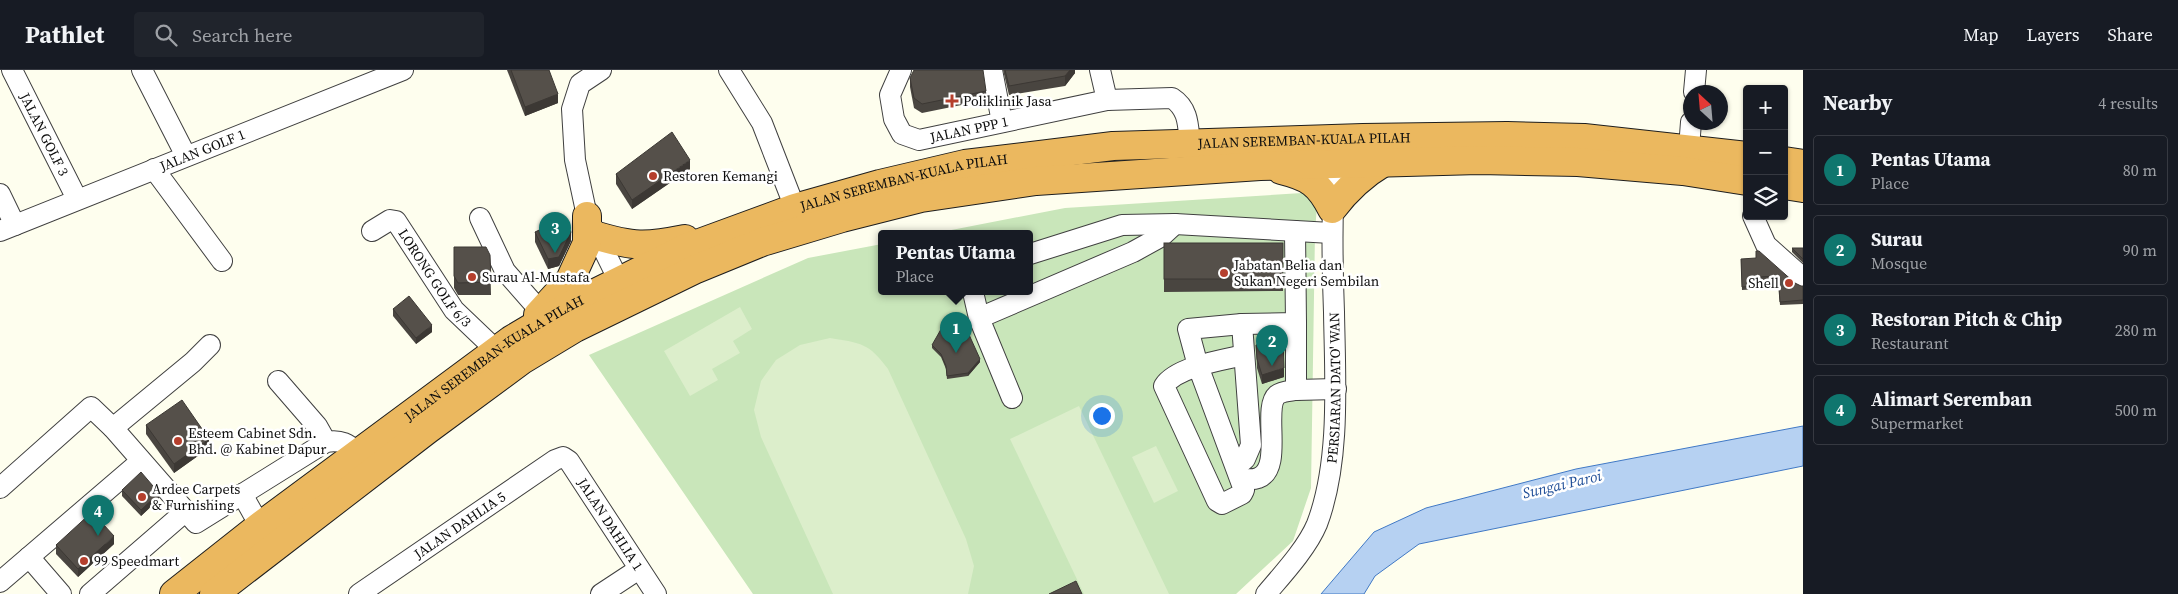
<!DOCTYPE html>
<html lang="en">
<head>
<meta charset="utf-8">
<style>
  :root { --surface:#171b24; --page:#20242c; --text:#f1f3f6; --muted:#9ea1a6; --line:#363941; --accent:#0f766e }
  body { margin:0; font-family:"Source Serif 4",serif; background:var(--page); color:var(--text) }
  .controls { position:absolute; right:15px; top:15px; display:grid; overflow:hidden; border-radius:5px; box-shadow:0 1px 4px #0004 }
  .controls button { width:45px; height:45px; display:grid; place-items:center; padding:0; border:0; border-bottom:1px solid var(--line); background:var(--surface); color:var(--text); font:25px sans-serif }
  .compass { position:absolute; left:1683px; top:15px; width:45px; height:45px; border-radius:50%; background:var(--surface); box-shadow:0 1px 4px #0004; rotate:334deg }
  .you { position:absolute; left:1101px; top:345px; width:18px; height:18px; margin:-12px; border:4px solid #fff; border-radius:50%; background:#1a73e8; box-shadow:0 0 0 8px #1a73e833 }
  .badge { display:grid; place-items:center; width:32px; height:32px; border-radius:50%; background:var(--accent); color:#fff; font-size:16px; font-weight:700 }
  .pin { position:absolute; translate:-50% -41px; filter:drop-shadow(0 1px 2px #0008) }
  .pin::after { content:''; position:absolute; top:26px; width:18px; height:15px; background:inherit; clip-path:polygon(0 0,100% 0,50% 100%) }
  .popup { position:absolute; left:878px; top:160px; width:155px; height:65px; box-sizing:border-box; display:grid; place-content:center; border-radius:5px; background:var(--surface); filter:drop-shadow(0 1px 4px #0005); font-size:16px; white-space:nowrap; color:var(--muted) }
  .popup b { font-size:19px; color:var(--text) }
  .popup::after { content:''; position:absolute; left:50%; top:100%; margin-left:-10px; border:10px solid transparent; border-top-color:var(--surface) }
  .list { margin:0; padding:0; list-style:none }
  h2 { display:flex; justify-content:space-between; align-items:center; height:65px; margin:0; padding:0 20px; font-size:21px }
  h2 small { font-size:16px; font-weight:400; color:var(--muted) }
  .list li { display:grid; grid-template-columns:32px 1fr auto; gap:15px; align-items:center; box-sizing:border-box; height:70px; margin:0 10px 10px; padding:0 10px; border:1px solid var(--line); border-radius:5px }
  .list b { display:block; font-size:19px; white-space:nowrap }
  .list p { margin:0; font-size:16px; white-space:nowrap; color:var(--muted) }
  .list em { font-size:16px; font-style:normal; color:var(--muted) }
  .icon { flex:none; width:28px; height:28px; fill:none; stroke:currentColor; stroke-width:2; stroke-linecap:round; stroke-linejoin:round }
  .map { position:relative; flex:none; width:1803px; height:524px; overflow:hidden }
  header { display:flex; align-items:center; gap:30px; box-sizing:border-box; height:70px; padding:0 25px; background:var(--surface); border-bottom:1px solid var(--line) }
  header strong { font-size:24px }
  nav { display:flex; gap:28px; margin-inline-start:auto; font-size:18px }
  .search { width:350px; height:45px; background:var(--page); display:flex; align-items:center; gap:12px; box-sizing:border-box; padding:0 18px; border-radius:5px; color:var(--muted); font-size:19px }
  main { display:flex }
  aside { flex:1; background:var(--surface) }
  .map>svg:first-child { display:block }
  .green { fill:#c9e6ba }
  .pitch { fill:#dceecb }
  .water { fill:#b6d1f2; stroke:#4179c5 }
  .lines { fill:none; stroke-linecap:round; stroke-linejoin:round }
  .minor-casing { stroke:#404040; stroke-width:22 }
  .highway-casing { stroke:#1e1e1e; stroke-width:30 }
  .minor { stroke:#fff; stroke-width:20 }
  .highway { stroke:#ebb85f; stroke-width:28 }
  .wall { fill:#494540 }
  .shaded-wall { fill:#3c3834 }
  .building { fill:#55504a; stroke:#3c3834 }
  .poi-dot { fill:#b53f2d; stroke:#fff; stroke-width:2 }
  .labels { text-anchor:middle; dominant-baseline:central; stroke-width:5; stroke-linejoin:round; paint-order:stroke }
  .poi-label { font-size:14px; fill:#0d0d0d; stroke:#fff; text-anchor:start }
  .street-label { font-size:14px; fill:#0d0d0d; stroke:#fff }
  .water-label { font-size:15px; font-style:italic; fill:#1e4d97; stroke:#fff }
</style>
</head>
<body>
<header>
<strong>Pathlet</strong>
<div class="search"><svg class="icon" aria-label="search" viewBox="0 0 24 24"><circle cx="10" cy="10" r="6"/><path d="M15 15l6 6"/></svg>Search here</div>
<nav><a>Map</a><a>Layers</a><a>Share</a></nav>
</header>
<main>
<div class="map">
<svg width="1803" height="524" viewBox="0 0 1803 524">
  <rect width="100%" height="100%" fill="#fefeee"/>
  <path class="green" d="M1318,122l-3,40 -4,256 -18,53 -57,53h-483l-164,-239 219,-97 74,-14v48h148v-58h-99l134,-26z"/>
  <g class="pitch">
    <path d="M740,237l12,22 -19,12 7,12 -28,16 6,11 -28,16 -26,-45z"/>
    <path d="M830,268c31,5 39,5 58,31l78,170 8,27 -6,28h-135l-72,-157 -7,-27 7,-29 15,-21 24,-15z"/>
    <path d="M1079,336l90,188h-85l-74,-155z"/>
    <path d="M1156,376l22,45 -24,12 -22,-46z"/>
  </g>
  <path class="water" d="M1803,356v40l-384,78 -44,32 -11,18h-43l53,-62 52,-24 150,-39z"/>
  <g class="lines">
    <g class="minor-casing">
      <g id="minor">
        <path id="s1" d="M12,0l65,129"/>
        <path d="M142,0l44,86"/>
        <path d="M601,0l-21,14 -8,25 3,51 12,56 38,77"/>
        <path d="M729,0l33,53 33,85"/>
        <path id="s2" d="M901,0l-11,25 4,24 8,15 17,6 188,-40 65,-2c17,11 16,28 18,46"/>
        <path d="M992,0l10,52"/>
        <path d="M1100,0l7,30"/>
        <path d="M1694,22l2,-22"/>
        <path d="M1689,78l2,-26"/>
        <path d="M154,99l68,92"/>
        <path d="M0,124l15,31"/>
        <path d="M1753,146l13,29 37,33"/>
        <path d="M480,148l25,53 36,41"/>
        <path id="s3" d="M0,161l403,-161"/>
        <path id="s4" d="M372,161l18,-11 6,1 58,89 43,41"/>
        <path d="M1030,184l92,-29 53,-1 156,9"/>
        <path d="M973,222l6,26 33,80"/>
        <path d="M979,248l154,-66 29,-16 13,-12"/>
        <path d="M1296,253v67l40,-1"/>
        <path d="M1244,285c-22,5 -68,12 -80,31l53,115 5,3 20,-10 2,-4 -46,-124 -10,-37 54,-5 54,-1 -1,-92"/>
        <path d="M278,311l39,45 9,16"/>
        <path d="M113,358l80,-66 17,-17"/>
        <path d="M1237,396l8,-7 6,-14 -9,-121"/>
        <path d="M1242,409c5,0 11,1 16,-1 26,-9 4,-70 19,-83 5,-4 13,-4 19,-5"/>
        <path d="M0,418l91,-81 22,21 83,95 130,-81c15,-3 22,2 33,11"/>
        <path d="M242,424l18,32"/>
        <path d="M29,487l32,37"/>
        <path d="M0,512l141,-121"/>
        <path d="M90,524l96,-83"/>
        <path id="s5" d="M359,524l196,-134 8,-3 6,4 87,133"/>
        <path d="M601,524l38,-25"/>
        <path id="s6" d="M1266,524c17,-20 41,-46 51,-70 24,-63 18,-146 17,-212 -2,-50 -2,-99 0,-148"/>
      </g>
    </g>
    <g class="highway-casing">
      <g id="highway">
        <path d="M1784,91l19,3"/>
        <path d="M1281,100c28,7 38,13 51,39 15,-20 30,-34 52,-47"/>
        <path d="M1784,115l19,3"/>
        <path d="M594,165c40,12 51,12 91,4"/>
        <path d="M538,245l32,-35 17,-37v-27"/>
        <path id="s7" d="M174,524l86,-68 251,-186 54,-32 121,-60 109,-40 85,-24 85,-20 148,-18 250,-8 144,-2 77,2 163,18"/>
        <path d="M214,524l213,-164 95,-70 53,-32 121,-59 66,-27 80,-24 79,-20 115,-17 224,-15 219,-6 99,2 105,9 64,10"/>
      </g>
    </g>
    <use href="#minor" class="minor"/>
    <use href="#highway" class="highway"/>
  </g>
  <g class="wall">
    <path d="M507,0h42l9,33 -33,13z"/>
    <path d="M1003,0h72v3l-10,13 -56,9z"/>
    <path d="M910,8l76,13v9l-64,13 -8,-5 -4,-21z"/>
    <path d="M690,99l-58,40 -16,-25v-10z"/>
    <path d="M535,162l36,9 -12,25 -11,3 -13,-27z"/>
    <path d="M1164,173h119v48l-119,1z"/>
    <path d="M454,177l36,8 1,40h-33l-4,-7z"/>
    <path d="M1792,178h11v15l-11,-11z"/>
    <path d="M1741,189l60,27h2v18l-23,1 -2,-26 -20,2v8l-16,1z"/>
    <path d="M393,239l39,23 -16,12 -23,-28z"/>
    <path d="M932,275l48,17 -12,14 -21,3 -1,-10 -5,-12 -9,-9z"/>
    <path d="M1256,275l28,32 -22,7 -5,-16z"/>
    <path d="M146,355l63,23 -35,25 -28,-39z"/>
    <path d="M122,420l37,9 -18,17 -19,-20z"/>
    <path d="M114,474l-36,33 -22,-23v-9z"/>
  </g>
  <g class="shaded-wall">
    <path d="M1070,0h5v3l-10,13v-10z"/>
    <path d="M558,24v9l-33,13v-9z"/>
    <path d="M690,90v9l-58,40v-9z"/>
    <path d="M571,162v9l-12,25 -11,3v-10z"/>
    <path d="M432,255v7l-16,12v-6z"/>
    <path d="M980,289v3l-12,14v-3z"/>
    <path d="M1284,298v9l-22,7v-9z"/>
    <path d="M209,369v9l-35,25v-9z"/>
    <path d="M159,423v6l-18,17v-6z"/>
    <path d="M114,466v8l-36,33v-8z"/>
  </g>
  <g class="building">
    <path d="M511,0h38l9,24 -33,13z"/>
    <path d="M914,0h69l3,21 -64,13 -8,-6 -4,-20z"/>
    <path d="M1005,0h65l-5,6 -56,10z"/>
    <path d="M672,62l18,28 -58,40 -16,-26z"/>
    <path d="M563,149l8,13 -12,25 -11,2 -13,-27z"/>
    <rect x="1164" y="173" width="119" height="36"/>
    <path d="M454,177h32l4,8 1,27 -33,1 -4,-7z"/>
    <path d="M1792,178h11v11z"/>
    <path d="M1756,181h3l36,32 6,3h2v14l-23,2 -2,-26 -20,1v9l-16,1 -1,-28 15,-1z"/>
    <path d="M409,226l23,29 -16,13 -23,-29z"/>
    <path d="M944,254l22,4 14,31 -12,14 -21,3 -1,-10 -5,-12 -9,-9z"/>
    <path d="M1283,268l1,30 -22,7 -5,-16 -1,-14z"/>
    <path d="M182,330l27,39 -35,25 -28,-39z"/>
    <path d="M141,402l18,21 -18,17 -19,-20z"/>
    <path d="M92,442l22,24 -36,33 -22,-24z"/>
    <path d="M1076,511l6,13h-33z"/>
  </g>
  <g class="poi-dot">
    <path d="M949.5 23.5h5v5h5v5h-5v5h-5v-5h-5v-5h5z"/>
    <circle cx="653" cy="106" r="5"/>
    <circle cx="1224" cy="203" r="5"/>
    <circle cx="472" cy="207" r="5"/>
    <circle cx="1789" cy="213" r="5"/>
    <circle cx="178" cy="371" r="5"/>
    <circle cx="142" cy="427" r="5"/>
    <circle cx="84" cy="491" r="5"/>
  </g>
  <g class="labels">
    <g class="poi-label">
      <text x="963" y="31">Poliklinik Jasa</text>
      <text x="663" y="106">Restoren Kemangi</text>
      <text x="1234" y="195">Jabatan Belia dan<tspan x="1234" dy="16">Sukan Negeri Sembilan</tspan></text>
      <text x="482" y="207">Surau Al-Mustafa</text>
      <text x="1779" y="213" text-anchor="end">Shell</text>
      <text x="188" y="363">Esteem Cabinet Sdn.<tspan x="188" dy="16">Bhd. @ Kabinet Dapur</tspan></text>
      <text x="152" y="419">Ardee Carpets<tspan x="152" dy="16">&amp; Furnishing</tspan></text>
      <text x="94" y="491">99 Speedmart</text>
    </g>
    <g class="street-label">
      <text stroke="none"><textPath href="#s2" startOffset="138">JALAN PPP 1</textPath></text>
      <text stroke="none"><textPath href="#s1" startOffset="72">JALAN GOLF 3</textPath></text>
      <text stroke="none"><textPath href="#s7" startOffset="1252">JALAN SEREMBAN-KUALA PILAH</textPath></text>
      <text stroke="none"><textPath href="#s3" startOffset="218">JALAN GOLF 1</textPath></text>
      <text stroke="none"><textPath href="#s7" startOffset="848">JALAN SEREMBAN-KUALA PILAH</textPath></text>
      <text stroke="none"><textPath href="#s4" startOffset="96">LORONG GOLF 6/3</textPath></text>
      <text stroke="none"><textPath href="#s7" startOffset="398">JALAN SEREMBAN-KUALA PILAH</textPath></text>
      <text stroke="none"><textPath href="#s6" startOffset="225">PERSIARAN DATO' WAN</textPath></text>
      <text stroke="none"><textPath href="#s5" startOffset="122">JALAN DAHLIA 5</textPath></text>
      <text stroke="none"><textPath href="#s5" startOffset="329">JALAN DAHLIA 1</textPath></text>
    </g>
    <g class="water-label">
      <text transform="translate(1562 414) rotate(-13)">Sungai Paroi</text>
    </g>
  </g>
</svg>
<div class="controls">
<button>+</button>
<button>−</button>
<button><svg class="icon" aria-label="layers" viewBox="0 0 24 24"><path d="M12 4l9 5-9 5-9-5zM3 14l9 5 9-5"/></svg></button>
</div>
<svg class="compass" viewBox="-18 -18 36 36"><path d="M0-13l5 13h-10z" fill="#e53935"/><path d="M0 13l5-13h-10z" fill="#9ea1a6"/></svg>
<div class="you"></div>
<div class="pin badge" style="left:956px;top:283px">1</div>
<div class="popup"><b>Pentas Utama</b>Place</div>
<div class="pin badge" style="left:1272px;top:296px">2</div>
<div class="pin badge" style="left:555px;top:183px">3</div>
<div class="pin badge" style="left:98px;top:466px">4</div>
</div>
<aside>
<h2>Nearby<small>4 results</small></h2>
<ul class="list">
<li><span class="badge">1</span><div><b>Pentas Utama</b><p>Place</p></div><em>80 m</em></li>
<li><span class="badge">2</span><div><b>Surau</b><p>Mosque</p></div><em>90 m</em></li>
<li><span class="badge">3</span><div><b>Restoran Pitch &amp; Chip</b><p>Restaurant</p></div><em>280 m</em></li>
<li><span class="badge">4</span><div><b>Alimart Seremban</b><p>Supermarket</p></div><em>500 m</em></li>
</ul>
</aside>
</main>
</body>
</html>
